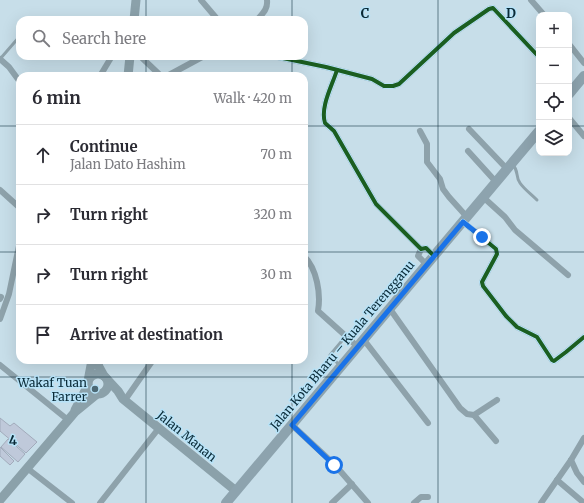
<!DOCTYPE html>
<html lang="en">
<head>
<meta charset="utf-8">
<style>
  :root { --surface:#fff; --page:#f7f7f7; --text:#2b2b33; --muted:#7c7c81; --line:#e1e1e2 }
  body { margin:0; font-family:Merriweather,serif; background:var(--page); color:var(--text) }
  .controls { position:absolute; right:12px; top:12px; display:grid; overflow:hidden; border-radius:8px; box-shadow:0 4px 16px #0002 }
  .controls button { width:36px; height:36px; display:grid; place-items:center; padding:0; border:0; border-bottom:1px solid var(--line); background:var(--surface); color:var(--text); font:20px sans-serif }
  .stop { position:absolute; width:12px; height:12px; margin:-9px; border:3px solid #1a73e8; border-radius:50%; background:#fff }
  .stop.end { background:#1a73e8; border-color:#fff; box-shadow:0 1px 4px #0008 }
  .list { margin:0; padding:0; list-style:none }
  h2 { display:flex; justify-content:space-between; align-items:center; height:52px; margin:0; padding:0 16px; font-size:17px }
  h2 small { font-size:13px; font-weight:400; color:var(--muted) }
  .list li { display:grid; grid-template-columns:26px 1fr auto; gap:12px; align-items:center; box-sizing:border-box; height:60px; padding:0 16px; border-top:1px solid var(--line) }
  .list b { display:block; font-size:15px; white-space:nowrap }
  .list p { margin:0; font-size:13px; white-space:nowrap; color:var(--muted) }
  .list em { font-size:13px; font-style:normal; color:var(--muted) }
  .icon { flex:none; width:22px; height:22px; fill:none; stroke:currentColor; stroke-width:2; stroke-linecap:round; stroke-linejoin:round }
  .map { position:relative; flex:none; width:584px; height:503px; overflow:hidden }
  .search { position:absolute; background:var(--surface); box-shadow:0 4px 16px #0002; left:16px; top:16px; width:292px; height:44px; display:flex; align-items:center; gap:10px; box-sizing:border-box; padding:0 14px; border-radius:12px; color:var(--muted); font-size:15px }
  .panel { position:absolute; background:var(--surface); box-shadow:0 4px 16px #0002; left:16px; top:72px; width:292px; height:292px; border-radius:12px }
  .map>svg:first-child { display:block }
  .building { fill:#bfc9da; stroke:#a2abbb }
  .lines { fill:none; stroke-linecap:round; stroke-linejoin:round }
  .service { stroke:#8ea2ab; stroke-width:3 }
  .minor { stroke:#8ea2ab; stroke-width:6 }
  .secondary { stroke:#8ba1aa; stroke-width:9 }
  .primary { stroke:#8da3ae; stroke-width:10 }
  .cycleway-casing { stroke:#b8e3f8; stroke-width:6 }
  .cycleway { stroke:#1b5e20; stroke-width:4 }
  .route { stroke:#1a73e8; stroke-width:5 }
  .grid { fill:none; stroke:#092a37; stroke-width:1; stroke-opacity:0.55 }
  .poi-dot { fill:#4c6975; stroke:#b8e3f8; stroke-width:1.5 }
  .labels { text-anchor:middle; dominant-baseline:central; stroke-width:3; stroke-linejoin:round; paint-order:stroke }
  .street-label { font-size:12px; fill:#092a37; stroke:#b8e3f8 }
  .poi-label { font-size:12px; fill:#092a37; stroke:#b8e3f8; text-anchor:end }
  .grid-label { font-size:13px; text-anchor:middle; font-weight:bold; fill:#092a37; stroke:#b8e3f8; stroke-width:3; stroke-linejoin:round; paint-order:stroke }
</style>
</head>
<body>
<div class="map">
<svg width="584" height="503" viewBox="0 0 584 503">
  <rect width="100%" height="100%" fill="#c7dee9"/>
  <g class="building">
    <path d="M0,418l10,8 4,-3 23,19 -11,11 -26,-22z"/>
    <path d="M8,439l17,15 -7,8 -17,-15z"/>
    <path d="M0,447l14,14 -4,4 -10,-9z"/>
  </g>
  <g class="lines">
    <g class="service">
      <path d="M0,59l20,-23"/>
      <path d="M513,165c6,6 2,11 7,18 4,6 11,11 17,17"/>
      <path d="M340,366l-10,-11 16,-19"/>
    </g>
    <g class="minor">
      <path d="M201,0l17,20"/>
      <path d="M531,0l13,15"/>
      <path d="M257,20c6,-7 11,-11 10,-20"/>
      <path d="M569,44l15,19"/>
      <path d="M140,56l21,20"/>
      <path d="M273,56l53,11 46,12 12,7h9l6,-2 55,-51 35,-24 4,-1 46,49"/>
      <path d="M0,59l9,8 11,15"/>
      <path d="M337,70c-5,16 -17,37 -12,53l9,8 42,73 45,45 5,-1 8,8"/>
      <path d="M100,76l12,-20"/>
      <path d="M167,76l37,-20"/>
      <path d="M569,118l15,18"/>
      <path d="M469,129l38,40"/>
      <path d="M420,131l7,13v18l13,17 3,10 6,8 18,20"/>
      <path d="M468,151l28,31"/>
      <path d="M0,190l20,18"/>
      <path d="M483,197l22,20 10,13 53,45"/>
      <path d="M463,222l33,27 1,5 -15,28 1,4 23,30 11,11 20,10 15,23 2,1 12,-9 18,-15"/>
      <path d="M421,249l-3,7 9,9"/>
      <path d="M304,256c13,13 17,38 14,55l40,36"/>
      <path d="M0,299l1,-2"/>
      <path d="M390,309l70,99 7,6 7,1 22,26"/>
      <path d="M0,319l9,-25 11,-53"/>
      <path d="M364,340l64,83"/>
      <path d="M0,365l68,55"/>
      <path d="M125,400l28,-40"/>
      <path d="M474,415l23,-15"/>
      <path d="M292,425l43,40 33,38"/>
      <path d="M571,460l6,13 7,9"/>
      <path d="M27,468l45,35"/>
      <path d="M557,480l27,23"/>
      <path d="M100,503l59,-75"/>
      <path d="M332,503l20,-19"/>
      <path d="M414,503l7,-6h7"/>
      <path d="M541,503l30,-43 13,-22"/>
    </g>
    <g class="secondary">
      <path d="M134,20l2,-20"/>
      <path d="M128,76l2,-20"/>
      <path d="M97,360l2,7 5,9"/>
      <circle cx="98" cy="384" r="10"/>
      <path d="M106,378l12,13 5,8 113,92"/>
      <path d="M88,381l4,-21"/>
      <path d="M75,410l13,-25"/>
      <path d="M0,500l75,-88 22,-18"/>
    </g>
    <g class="primary">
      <path d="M569,94l15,-18"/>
      <path d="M226,503l313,-372"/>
    </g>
    <g class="cycleway-casing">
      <g id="cycleway">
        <path d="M273,56l53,11 46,12 12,7h9l6,-2 55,-51 35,-24 4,-1 46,49"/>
        <path d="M337,70c-5,16 -17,37 -12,53l9,8 42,73 45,45 5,-1 8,8"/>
        <path d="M463,222l33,27 1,5 -15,28 1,4 23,30 11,11 20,10 15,23 2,1 12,-9 18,-15"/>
      </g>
    </g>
    <use href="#cycleway" class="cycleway"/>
  </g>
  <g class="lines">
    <path class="route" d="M334,465l-42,-40 171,-203 19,15"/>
  </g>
  <path class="grid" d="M146,0v20M292,0v20M438,0v503M146,56v20M292,56v20M0,126h20M304,126h235M569,126h15M0,252h20M304,252h280M146,360v143M292,360v143M0,377h584"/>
  <circle class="poi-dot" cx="95" cy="389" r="4"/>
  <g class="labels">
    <g class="street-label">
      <text transform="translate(342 345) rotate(-50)">Jalan Kota Bharu – Kuala Terengganu</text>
      <text transform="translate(187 436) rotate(39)">Jalan Manan</text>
    </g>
    <g class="poi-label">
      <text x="87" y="382">Wakaf Tuan<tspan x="87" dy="14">Farrer</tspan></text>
    </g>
  </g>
  <g class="grid-label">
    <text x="365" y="18">C</text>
    <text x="511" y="18">D</text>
    <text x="13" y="445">4</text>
  </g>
</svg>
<div class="controls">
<button>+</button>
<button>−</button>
<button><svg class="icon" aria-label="locate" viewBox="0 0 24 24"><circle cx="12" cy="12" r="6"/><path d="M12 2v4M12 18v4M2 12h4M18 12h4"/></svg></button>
<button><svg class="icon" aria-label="layers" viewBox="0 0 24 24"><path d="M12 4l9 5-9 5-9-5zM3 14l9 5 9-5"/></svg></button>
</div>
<div class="stop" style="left:334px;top:465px"></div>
<div class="stop end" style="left:482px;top:237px"></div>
<div class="search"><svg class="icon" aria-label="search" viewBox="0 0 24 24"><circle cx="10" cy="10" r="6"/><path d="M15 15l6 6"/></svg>Search here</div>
<section class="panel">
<h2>6 min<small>Walk · 420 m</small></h2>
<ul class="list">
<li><svg class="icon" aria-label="ahead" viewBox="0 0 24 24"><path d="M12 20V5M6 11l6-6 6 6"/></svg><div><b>Continue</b><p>Jalan Dato Hashim</p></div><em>70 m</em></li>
<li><svg class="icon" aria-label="right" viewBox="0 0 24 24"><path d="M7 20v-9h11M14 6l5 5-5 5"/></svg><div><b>Turn right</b></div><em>320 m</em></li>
<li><svg class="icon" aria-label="right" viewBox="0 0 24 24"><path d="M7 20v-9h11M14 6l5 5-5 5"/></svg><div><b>Turn right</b></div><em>30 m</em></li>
<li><svg class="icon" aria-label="arrive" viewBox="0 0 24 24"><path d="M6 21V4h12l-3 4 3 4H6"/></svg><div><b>Arrive at destination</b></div></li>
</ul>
</section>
</div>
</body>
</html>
